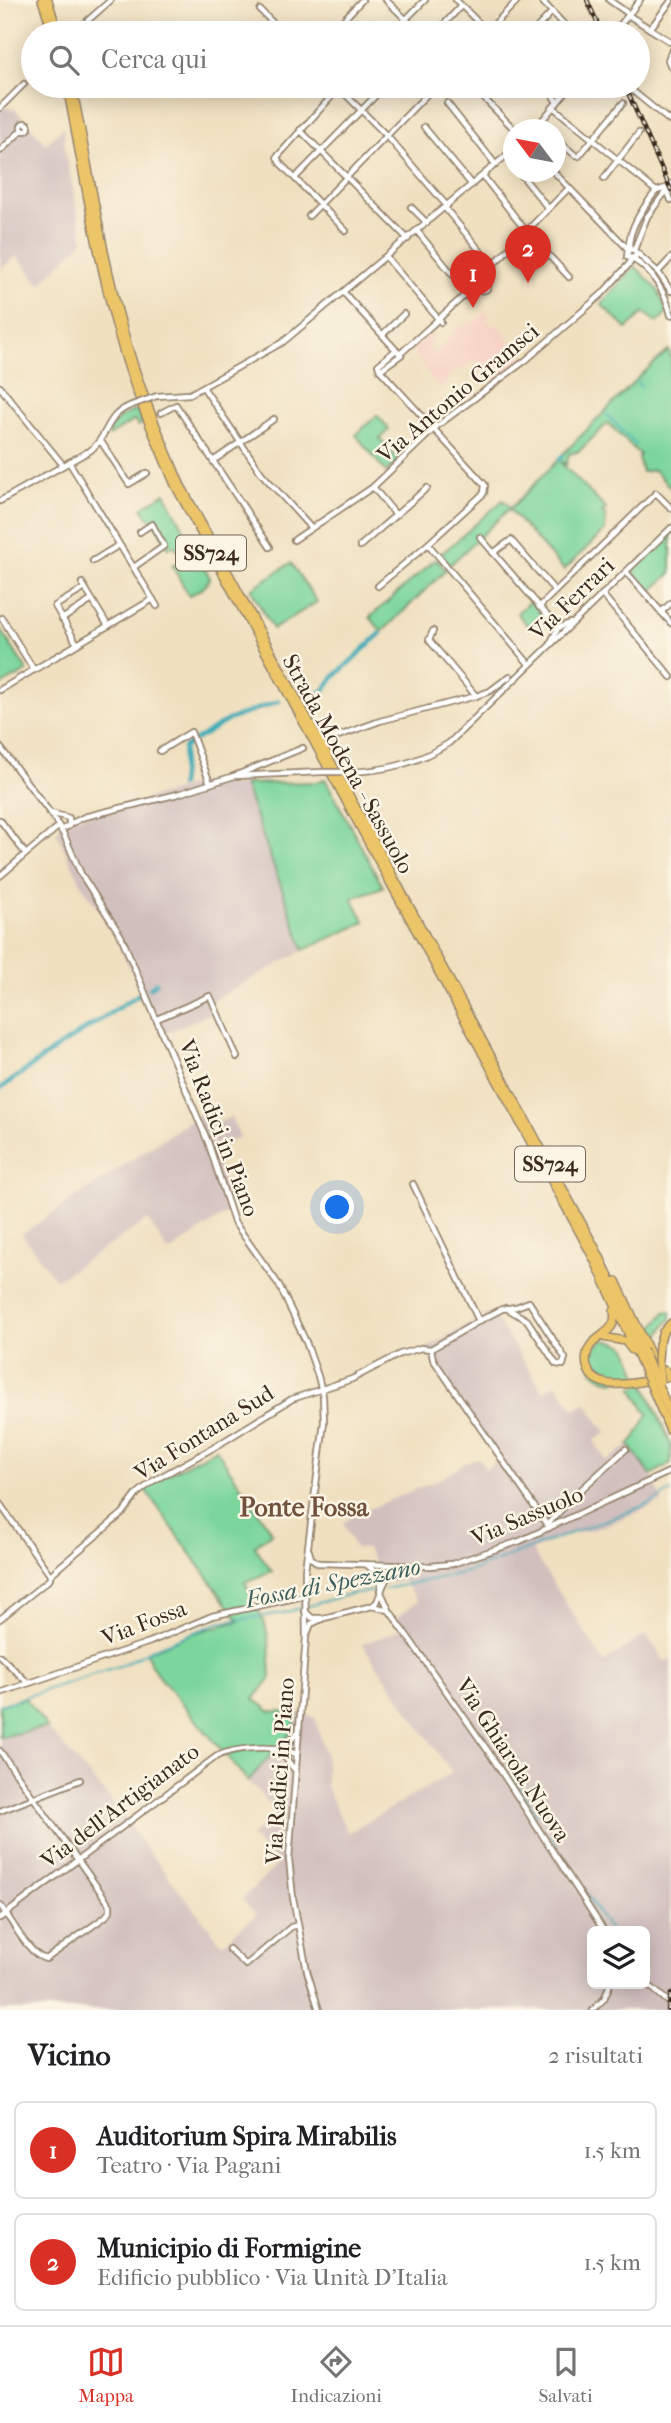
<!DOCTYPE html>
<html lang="it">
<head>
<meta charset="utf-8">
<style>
  :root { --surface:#fff; --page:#f6f6f6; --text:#202124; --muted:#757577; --line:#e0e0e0; --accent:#d93025 }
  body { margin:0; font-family:"IM FELL French Canon",serif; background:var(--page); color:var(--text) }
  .controls { position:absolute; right:21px; bottom:21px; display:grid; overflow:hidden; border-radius:10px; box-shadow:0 4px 18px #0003 }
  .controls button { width:63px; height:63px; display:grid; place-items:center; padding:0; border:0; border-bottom:2px solid var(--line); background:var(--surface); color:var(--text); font:35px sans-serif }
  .compass { position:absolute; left:503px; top:119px; width:63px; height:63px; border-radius:50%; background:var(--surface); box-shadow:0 4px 18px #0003; rotate:302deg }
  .you { position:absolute; left:338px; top:1208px; width:24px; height:24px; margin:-18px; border:5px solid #fff; border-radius:50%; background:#1a73e8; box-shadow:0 0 0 10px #1a73e833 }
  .badge { display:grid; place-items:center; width:46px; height:46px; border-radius:50%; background:var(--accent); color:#fff; font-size:23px; font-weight:700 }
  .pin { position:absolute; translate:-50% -58px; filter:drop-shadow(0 2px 4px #0008) }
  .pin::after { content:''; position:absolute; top:37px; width:24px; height:21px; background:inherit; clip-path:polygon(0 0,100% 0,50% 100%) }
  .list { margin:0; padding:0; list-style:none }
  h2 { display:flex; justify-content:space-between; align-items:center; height:91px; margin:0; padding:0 28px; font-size:30px }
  h2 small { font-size:23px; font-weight:400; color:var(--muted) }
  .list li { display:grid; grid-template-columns:46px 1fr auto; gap:21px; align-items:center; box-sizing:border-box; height:98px; margin:0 14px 14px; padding:0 14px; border:2px solid var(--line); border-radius:10px }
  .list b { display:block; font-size:26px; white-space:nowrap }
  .list p { margin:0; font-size:23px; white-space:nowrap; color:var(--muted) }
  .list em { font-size:23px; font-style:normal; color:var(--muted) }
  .icon { flex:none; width:38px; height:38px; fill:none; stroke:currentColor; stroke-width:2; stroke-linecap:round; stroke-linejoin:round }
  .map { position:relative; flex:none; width:671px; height:2010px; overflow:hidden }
  .search { position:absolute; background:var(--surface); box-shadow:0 4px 18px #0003; left:21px; right:21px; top:21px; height:77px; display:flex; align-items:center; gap:18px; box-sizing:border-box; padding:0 24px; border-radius:38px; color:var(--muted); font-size:26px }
  .sheet { height:315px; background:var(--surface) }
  nav { display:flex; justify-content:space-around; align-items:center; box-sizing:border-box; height:98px; border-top:2px solid var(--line); background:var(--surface); font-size:19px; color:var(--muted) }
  nav a { display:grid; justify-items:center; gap:4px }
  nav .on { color:var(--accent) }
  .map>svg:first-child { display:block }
  .built { fill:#f6d2c4 }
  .industrial { fill:#d1bfbe; fill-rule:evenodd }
  .green { fill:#7cd69c; stroke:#5c805d; stroke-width:2 }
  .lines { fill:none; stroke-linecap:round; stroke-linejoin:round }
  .stream { stroke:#3babb8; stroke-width:2 }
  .canal { stroke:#3babb8; stroke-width:4.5 }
  .minor-casing { stroke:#96856f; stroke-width:8 }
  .highway-casing { stroke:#96856f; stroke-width:10 }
  .minor { stroke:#fff; stroke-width:4.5 }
  .highway { stroke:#ecc569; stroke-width:7 }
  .rail-casing { stroke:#3b2a1e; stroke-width:4.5 }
  .rail { stroke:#fcf5e5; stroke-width:2; stroke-dasharray:5; stroke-linecap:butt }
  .minor-bridge-casing { stroke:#96856f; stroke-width:8; stroke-linecap:butt }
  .highway-bridge-casing { stroke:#96856f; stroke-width:10; stroke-linecap:butt }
  .minor-bridge { stroke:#fff; stroke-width:4.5 }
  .highway-bridge { stroke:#ecc569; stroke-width:7 }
  .labels { text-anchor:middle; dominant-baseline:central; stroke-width:5; stroke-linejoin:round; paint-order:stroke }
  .shield { fill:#fcf5e5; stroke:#75675a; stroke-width:2 }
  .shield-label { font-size:21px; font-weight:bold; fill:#3b2a1e }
  .street-label { font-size:23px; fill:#3b2a1e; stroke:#fcf5e5 }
  .water-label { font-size:24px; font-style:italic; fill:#3b5e5c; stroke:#fcf5e5 }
  .quarter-label { font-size:26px; font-weight:bold; fill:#70513c; stroke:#fcf5e5 }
</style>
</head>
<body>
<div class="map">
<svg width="671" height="2010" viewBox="0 0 671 2010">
  <rect width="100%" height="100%" fill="#fcf5e5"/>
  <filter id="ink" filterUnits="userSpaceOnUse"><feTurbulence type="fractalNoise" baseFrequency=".0143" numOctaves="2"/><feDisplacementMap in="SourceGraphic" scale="14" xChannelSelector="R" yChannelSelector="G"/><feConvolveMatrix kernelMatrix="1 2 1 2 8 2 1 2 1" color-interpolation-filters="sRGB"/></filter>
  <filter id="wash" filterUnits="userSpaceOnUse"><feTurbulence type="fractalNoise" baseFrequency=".00686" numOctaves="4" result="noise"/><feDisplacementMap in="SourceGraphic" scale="28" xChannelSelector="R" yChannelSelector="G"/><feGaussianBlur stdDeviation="1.57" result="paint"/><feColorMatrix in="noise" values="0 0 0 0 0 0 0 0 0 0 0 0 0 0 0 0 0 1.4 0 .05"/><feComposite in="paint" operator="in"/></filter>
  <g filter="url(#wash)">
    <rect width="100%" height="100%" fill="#f0e0c0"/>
    <path class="built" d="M484,311l6,4 -4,8 4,-1 4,4 3,-2 29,38 -31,22 -19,-24 -12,8 -12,4 -4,10 -9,7 -27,-39 18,-16 4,4 -6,9 9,6 21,-29 7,5 1,-7h10z"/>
    <g class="industrial">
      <path d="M3,106l13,4 30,34 18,-17 1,22 18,92 -43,43 -23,-28 -17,13v-160z"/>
      <path d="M221,777l4,8 19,-1 60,166 -92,51 2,11 -53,23 -55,-116 -23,-32 -26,-53 5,-13 71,-18z"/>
      <path d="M201,1113l6,15 24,-11 9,20 -26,13 17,60 -62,42 -21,-32 -92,60 -34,-46z"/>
      <path d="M491,1312l52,79 14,-7 17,25 12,-6 20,30 -12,8 13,20 22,-16 21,26 13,31 -67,27 -29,6 -35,16 72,111 42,-28 19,28 6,-3v351h-671v-273l47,-10 84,96 2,9 89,112 34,-29 -14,-16 37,-36 -28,-26 26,-26 -29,-30 46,-52 2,-17 9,1 10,5 11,38v30l22,47 104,-60 -90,-129 41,-15 -7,-11 22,-17 -15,-20 -18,2 -18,-34 -12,-1 -12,-25 12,-8 89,-38 19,-13 15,-6 8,11 12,-10 -73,-110zM592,1931h53v53h-53z"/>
    </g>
    <g class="green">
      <path d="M635,266l23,24 9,22 -10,11 -13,-11 -17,17 -26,-25z"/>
      <path d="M669,350l2,12v126l-17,-18 -12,2 -4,-15 2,-2 -32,-32 -29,28 -10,3 -3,11 -3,-3 -2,1 45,46 -4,4 4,4 -1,13 -41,40 -55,-61 -60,57 -9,-11 63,-55 8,8 47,-48h3l1,-5 79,-80z"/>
      <path d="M137,410l6,13 -5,3 -2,-5h-3l-24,15c1,-15 15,-22 28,-26z"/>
      <path d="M377,415l12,14 -9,10 19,21 -13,12 -30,-37z"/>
      <path d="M165,493l45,85 -6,9 -15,9 -17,-31h5l3,-6 -1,-8 -6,-6 -4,3 -17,-29h-2l-8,-11z"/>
      <path d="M671,532v41l-22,20 -15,-18 -1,-6z"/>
      <path d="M436,559l10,11 -64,62 -12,-15z"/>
      <path d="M291,563l26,39 -44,27 -22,-40z"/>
      <path d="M530,601l12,15 -13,11 -12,-14z"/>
      <path d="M0,628l27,43 -27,15z"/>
      <path d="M325,779l58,108 -31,11 13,24 -61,28 -60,-166 72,-2z"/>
      <path d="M671,1311v8c-12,11 -14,23 -17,39l-11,-36 5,7 6,-2 11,-15z"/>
      <path d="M603,1340c30,3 25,11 35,36 -10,2 -23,7 -33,3 -21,-7 -17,-29 -2,-39z"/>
      <path d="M644,1383l27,62v18l-20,12 -22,-30c10,-9 11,-19 19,-30l-16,-27z"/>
      <path d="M216,1449l56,84 -18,13 18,25 -27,11 20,42 4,18 2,36 -17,21 16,12 26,1 -2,17 -46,52 -86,-101 -11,-15 -4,-13 46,-19 46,-12 -95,-133 10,-7z"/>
      <path d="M25,1698l22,29 -47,10v-32z"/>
    </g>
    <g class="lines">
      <g class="stream">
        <path d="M636,381l5,6"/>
        <path d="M607,415l29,30"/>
        <path d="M385,1589l82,-17 182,-68 22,-13"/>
        <path d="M0,1705l122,-40 35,-18 61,-24 65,-10 67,-19 30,-4"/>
        <path d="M511,1775l25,39"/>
        <path d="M549,1835l61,96"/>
      </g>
      <g class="canal">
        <path d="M559,459l3,-3"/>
        <path d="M319,693l4,-2 13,-16 45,-42"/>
        <path d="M197,739l31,-19 51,-19"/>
        <path d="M180,786l4,-38 9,-7"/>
        <path d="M150,988l6,-5"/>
        <path d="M0,1089l51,-37 90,-59"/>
      </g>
    </g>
  </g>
  <g filter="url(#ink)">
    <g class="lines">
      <g class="minor-casing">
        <g id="minor">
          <path d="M386,0l34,33"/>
          <path d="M456,0l33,33"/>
          <path d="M541,0l31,33"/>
          <path d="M609,0l20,14"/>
          <path d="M260,10l23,23"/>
          <path d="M628,15l43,27"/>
          <path d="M650,29l21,-28"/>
          <path d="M77,30l34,-30"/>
          <path d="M331,33l31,-33"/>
          <path d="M392,33l33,-33"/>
          <path d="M436,33l25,-27"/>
          <path d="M486,33l32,-33"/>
          <path d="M532,33l20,-21"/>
          <path d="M614,33l26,-33"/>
          <path d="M671,52l-3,8 3,7"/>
          <path d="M341,86l-64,71 3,6 66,68"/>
          <path d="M472,86l43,44"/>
          <path d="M548,86l9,17"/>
          <path d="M553,86h10"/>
          <path d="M630,86l4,6 37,30"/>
          <path d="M339,88l48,48 60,70"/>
          <path d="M447,103l49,62"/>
          <path d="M553,107l103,84"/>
          <path d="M0,108l24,-24"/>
          <circle cx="25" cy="127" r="4"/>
          <path d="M424,127l48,58"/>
          <path d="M300,130l108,109"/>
          <path d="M534,130l37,-44"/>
          <path d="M556,139l19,16"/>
          <path d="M0,151l22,-21"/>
          <path d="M507,156l7,8"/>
          <path d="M579,156l44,-53"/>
          <path d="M519,172l29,36"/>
          <path d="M554,172l74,77 6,1 2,3 -1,5 -8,-1 1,-8"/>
          <path d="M483,176l43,55 43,46"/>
          <path d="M295,178l90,-92"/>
          <path d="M604,178l35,-45"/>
          <path d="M411,207l16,16"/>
          <path d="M445,208l36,44"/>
          <path d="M309,216l126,-130"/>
          <path d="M417,231l36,44"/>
          <path d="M629,249c-1,-21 15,-42 27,-58l10,-3 5,12"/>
          <path d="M634,250l13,-33 24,-33"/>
          <path d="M637,253l21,19 13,19"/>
          <path d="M386,257l55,65"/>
          <path d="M632,259c20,10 34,35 39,56"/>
          <path d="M658,272l13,-14"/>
          <circle cx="483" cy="285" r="5.5"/>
          <path d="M481,280l4,-7 84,-85"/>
          <path d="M344,293l52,57"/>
          <path d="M383,334l21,-20"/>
          <path d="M396,350l4,4 77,-70"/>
          <path d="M380,370l105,115 -1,8 -56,51 101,120"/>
          <path d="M380,370l-2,-5 18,-15"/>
          <path d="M380,370l21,-15"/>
          <path d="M0,387l63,78"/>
          <path d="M203,387l59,87 49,54"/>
          <path d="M157,396l33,-2 93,-52 231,-193"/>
          <path d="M161,413l15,-8 94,142"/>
          <path d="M99,442l3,1 27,41 18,-11"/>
          <path d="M213,461l61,-42"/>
          <path d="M69,462l88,144"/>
          <path d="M373,487l23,28"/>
          <path d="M0,501l91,-51c19,-16 14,-35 41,-45"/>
          <path d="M480,537l78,91"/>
          <path d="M294,540l79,-53 64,-61 89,-66 76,-66 28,-31 1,-4"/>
          <path d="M360,546l67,-58"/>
          <path d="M493,553l18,-13 44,51"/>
          <path d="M93,561l26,-16"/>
          <path d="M134,567l30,-21 -12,-22 -12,8"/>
          <path d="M626,572l45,51"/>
          <path d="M82,583l26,43"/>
          <path d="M378,586l50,-42"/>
          <path d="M602,594l69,83"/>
          <path d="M539,607l117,-114 15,15"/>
          <path d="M661,612l10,-9"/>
          <path d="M2,618l32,52"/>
          <path d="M62,619l30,-19"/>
          <path d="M433,631l-4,9 47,56"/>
          <path d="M551,642l7,-14 12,-5"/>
          <path d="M77,644l-22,-38 30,-18"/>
          <path d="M0,690l153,-91"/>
          <path d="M333,738l47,-17 96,-25 14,-5 20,-15"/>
          <path d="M0,747l54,71 11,19 16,37 40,62 87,206 26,80 45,63 27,57 12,34 5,20 1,26 -19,148 1,67"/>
          <path d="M160,751l31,-19 19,51"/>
          <path d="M346,772c39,-1 70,-8 103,-29l222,-215"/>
          <path d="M234,776l69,-28"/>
          <path d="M51,813l18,5v8l-7,3"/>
          <path d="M0,820l25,33"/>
          <path d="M70,824l14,-7 94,-23 56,-18 88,-4"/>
          <path d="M0,876l58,-49"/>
          <path d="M157,1019l53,-23 27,61"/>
          <path d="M479,1321l23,-12 14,-2 13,-5 36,56 -2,7 -7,-1 -29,-44 -21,-12"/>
          <path d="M431,1349l2,10 116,169"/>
          <path d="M0,1504l50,71v4l-50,40"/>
          <path d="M547,1525l26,-28 53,-48"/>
          <path d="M309,1551l2,7 7,5"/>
          <path d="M318,1563l112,3 22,-2 68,-23 151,-70"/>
          <path d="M367,1565l11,9 3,12"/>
          <path d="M50,1575l73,-62 15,-20 15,-12 60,-33 79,-49 60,-20 48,-25 21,-6 10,1 48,-28 -66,-137"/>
          <path d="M380,1590l9,20 99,141 116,180"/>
          <path d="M372,1606l5,-4c9,-22 7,-31 34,-35"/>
          <path d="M305,1611l7,7h9"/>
          <path d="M0,1656l28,27"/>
          <path d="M0,1693l150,-51 62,-26 92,-20"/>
          <path d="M278,1749l12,-8 8,-9"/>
          <path d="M272,1750l13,7 9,12"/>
          <path d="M0,1751l110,154v6l-5,6 -59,42c-17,-3 -35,-40 -46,-54"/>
          <path d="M0,1811l80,-31"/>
          <path d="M0,1918l217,-162c19,-9 60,-12 79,-2"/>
          <path d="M229,1949l17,16 45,-38 7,-2"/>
          <path d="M645,1982l26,22"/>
          <path d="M319,2010l-12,-39 -14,-73 -4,-39 17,-222 5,-13 13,-6 48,-12 17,4"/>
          <path d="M593,2010l11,-11 6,-15"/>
        </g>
      </g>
      <g class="highway-casing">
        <g id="highway">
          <path d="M42,0l11,33"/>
          <path d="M48,0l10,33"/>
          <path d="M67,86c16,83 29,168 52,250 14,52 35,100 56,149l419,774 43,94"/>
          <path d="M72,86c17,82 29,166 52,247 14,52 35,101 56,151l420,773 43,93"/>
          <path d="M616,1281l38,81 5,6 12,6"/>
          <path d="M614,1311c4,19 -13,22 -23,34 -4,5 -6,15 -4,21 7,32 62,13 84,10"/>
          <path d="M603,1337l22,4 7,9"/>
          <path d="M659,1345l4,-13 8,-9"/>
        </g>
      </g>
      <use href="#minor" class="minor"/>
      <use href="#highway" class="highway"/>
      <g class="rail-casing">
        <g id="rail">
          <path d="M587,0l15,33"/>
          <path d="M625,86l46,104"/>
          <path d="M668,2010l3,-16"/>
        </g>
      </g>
      <use href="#rail" class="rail"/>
      <g class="minor-bridge-casing">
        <g id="minor-bridge">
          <path d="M132,405l25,-9"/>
          <path d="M322,772h24"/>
        </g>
      </g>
      <g class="highway-bridge-casing">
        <g id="highway-bridge">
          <path d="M659,1345l-1,16 2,20"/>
          <path d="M643,1350l28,65"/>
          <path d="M637,1353l34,80"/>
        </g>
      </g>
      <use href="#minor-bridge" class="minor-bridge"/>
      <use href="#highway-bridge" class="highway-bridge"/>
    </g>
  </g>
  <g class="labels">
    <g class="shield">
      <rect x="176" y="535.5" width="70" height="35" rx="5"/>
      <rect x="515" y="1146.5" width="70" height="35" rx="5"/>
    </g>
    <g class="shield-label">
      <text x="211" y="553">SS724</text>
      <text x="550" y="1164">SS724</text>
    </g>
    <g class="street-label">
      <text transform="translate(458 393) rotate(-40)">Via Antonio Gramsci</text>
      <text transform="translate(572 599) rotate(-44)">Via Ferrari</text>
      <text transform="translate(348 764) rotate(61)">Strada Modena - Sassuolo</text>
      <text transform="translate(219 1128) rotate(69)">Via Radici in Piano</text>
      <text transform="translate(204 1433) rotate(-32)">Via Fontana Sud</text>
      <text transform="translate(527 1516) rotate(-23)">Via Sassuolo</text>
      <text transform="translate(144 1623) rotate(-21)">Via Fossa</text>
      <text transform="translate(513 1760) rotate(57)">Via Ghiarola Nuova</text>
      <text transform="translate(280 1771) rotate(-86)">Via Radici in Piano</text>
      <text transform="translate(120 1806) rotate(-37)">Via dell'Artigianato</text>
    </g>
    <g class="water-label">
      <text transform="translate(333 1583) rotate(-11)">Fossa di Spezzano</text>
    </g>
    <g class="quarter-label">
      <text x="304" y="1507">Ponte Fossa</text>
    </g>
  </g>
</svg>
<div class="controls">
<button><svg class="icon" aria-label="layers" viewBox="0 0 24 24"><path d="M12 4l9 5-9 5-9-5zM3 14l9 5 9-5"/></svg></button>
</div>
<svg class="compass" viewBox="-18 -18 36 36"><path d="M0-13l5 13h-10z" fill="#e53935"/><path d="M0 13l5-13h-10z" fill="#757577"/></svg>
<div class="you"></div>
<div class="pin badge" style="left:473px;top:308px">1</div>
<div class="pin badge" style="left:528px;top:283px">2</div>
<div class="search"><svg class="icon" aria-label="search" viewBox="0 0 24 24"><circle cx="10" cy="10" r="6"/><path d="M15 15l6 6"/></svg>Cerca qui</div>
</div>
<section class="sheet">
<h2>Vicino<small>2 risultati</small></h2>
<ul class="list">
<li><span class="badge">1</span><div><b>Auditorium Spira Mirabilis</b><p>Teatro · Via Pagani</p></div><em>1.5 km</em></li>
<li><span class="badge">2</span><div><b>Municipio di Formigine</b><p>Edificio pubblico · Via Unità D'Italia</p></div><em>1.5 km</em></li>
</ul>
</section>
<nav>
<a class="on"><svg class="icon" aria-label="map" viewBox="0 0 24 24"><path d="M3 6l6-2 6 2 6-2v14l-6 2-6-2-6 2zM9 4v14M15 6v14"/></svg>Mappa</a>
<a><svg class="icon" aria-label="directions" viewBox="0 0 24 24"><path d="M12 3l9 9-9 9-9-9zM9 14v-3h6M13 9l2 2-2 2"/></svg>Indicazioni</a>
<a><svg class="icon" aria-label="saved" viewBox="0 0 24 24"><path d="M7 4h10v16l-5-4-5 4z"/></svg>Salvati</a>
</nav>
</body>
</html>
